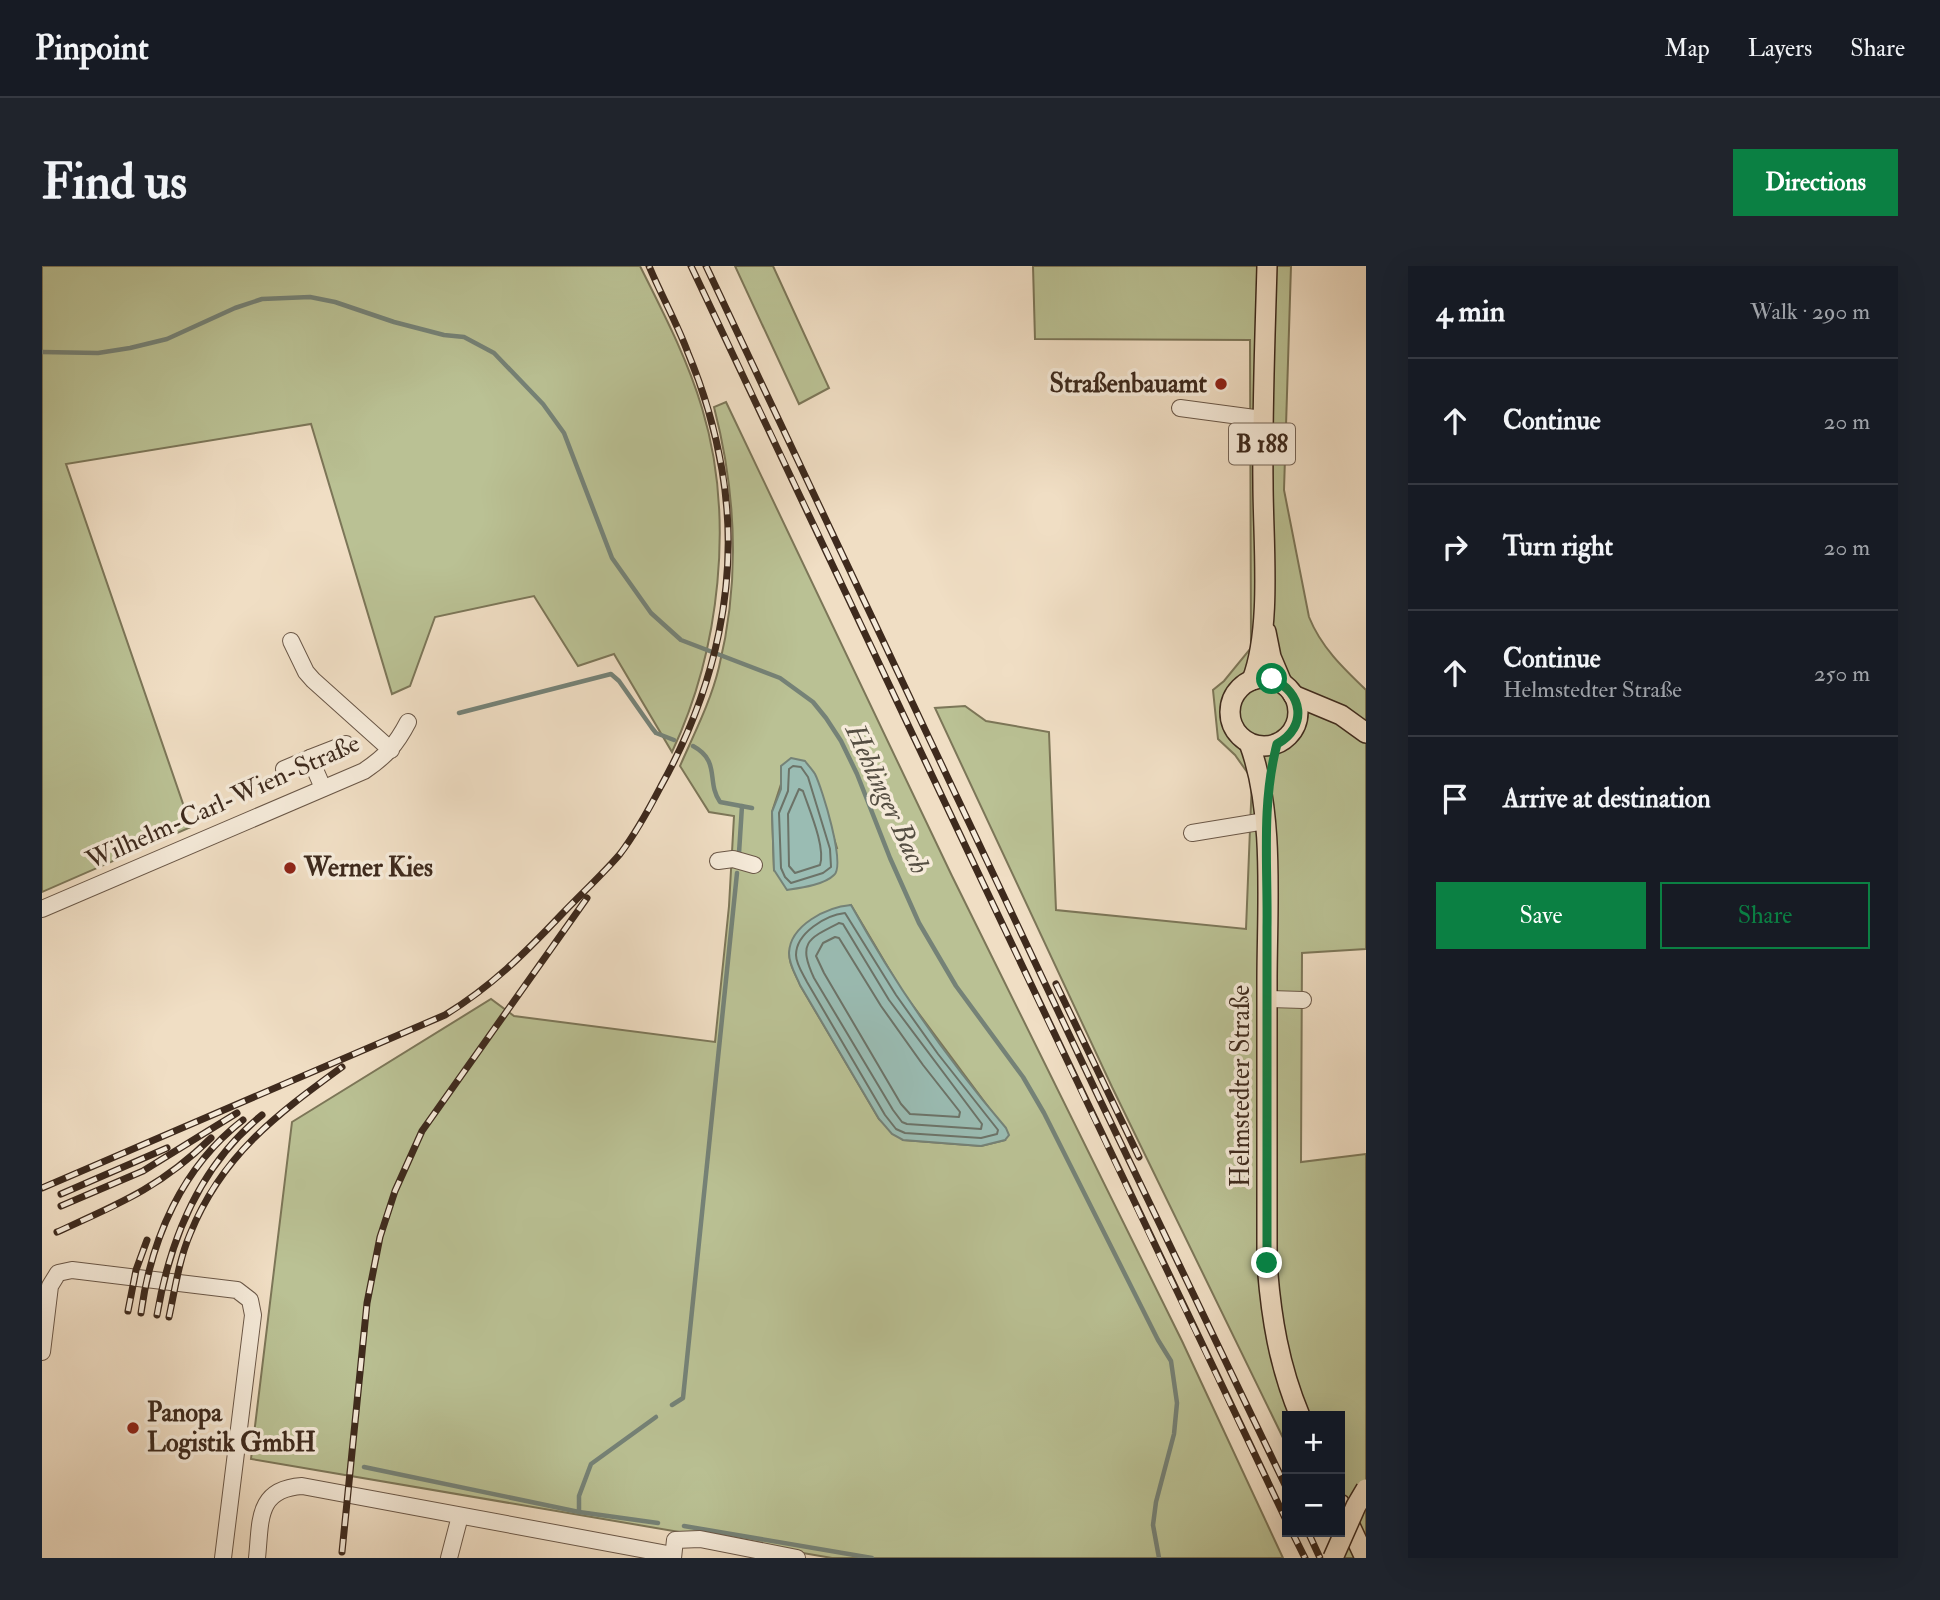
<!DOCTYPE html>
<html lang="en">
<head>
<meta charset="utf-8">
<style>
  :root { --surface:#171b24; --page:#20242c; --text:#f1f3f6; --muted:#9ea1a6; --line:#363941; --accent:#0b8043 }
  body { margin:0; font-family:"IM FELL Double Pica",serif; background:var(--page); color:var(--text) }
  .controls { position:absolute; right:21px; bottom:21px; display:grid; overflow:hidden; border-radius:0px; box-shadow:0 7px 28px #0002 }
  .controls button { width:63px; height:63px; display:grid; place-items:center; padding:0; border:0; border-bottom:2px solid var(--line); background:var(--surface); color:var(--text); font:35px sans-serif }
  .stop { position:absolute; width:21px; height:21px; margin:-16px; border:5px solid #0b8043; border-radius:50%; background:#fff }
  .stop.end { background:#0b8043; border-color:#fff; box-shadow:0 2px 7px #0008 }
  .list { margin:0; padding:0; list-style:none }
  h2 { display:flex; justify-content:space-between; align-items:center; height:91px; margin:0; padding:0 28px; font-size:30px }
  h2 small { font-size:23px; font-weight:400; color:var(--muted) }
  .list li { display:grid; grid-template-columns:46px 1fr auto; gap:21px; align-items:center; box-sizing:border-box; height:126px; padding:0 28px; border-top:2px solid var(--line) }
  .list b { display:block; font-size:26px; white-space:nowrap }
  .list p { margin:0; font-size:23px; white-space:nowrap; color:var(--muted) }
  .list em { font-size:23px; font-style:normal; color:var(--muted) }
  .actions { display:flex; gap:14px; padding:21px 28px }
  .actions a { flex:1; padding:16px 0; border:2px solid var(--accent); border-radius:0px; text-align:center; font-size:24px; color:var(--accent) }
  .actions .main { background:var(--accent); color:#fff }
  .icon { flex:none; width:38px; height:38px; fill:none; stroke:currentColor; stroke-width:2; stroke-linecap:round; stroke-linejoin:round }
  .map { position:relative; flex:none; width:1324px; height:1292px; overflow:hidden; border-radius:0px }
  header { display:flex; align-items:center; gap:42px; box-sizing:border-box; height:98px; padding:0 35px; background:var(--surface); border-bottom:2px solid var(--line) }
  header strong { font-size:33px }
  nav { display:flex; gap:38px; margin-inline-start:auto; font-size:24px }
  .intro { display:flex; align-items:center; justify-content:space-between; box-sizing:border-box; height:168px; padding:0 42px }
  h1 { margin:0; font-size:49px }
  .button { padding:18px 32px; border-radius:0px; background:var(--accent); color:#fff; font-size:24px; font-weight:700 }
  main { display:flex; gap:42px; padding:0 42px }
  aside { flex:1; background:var(--surface); border-radius:0px; box-shadow:0 7px 28px #0002 }
  .map>svg:first-child { display:block }
  .green { fill:#bac194; stroke:#7c7658; stroke-width:2; fill-rule:evenodd }
  .water { fill:#9abcb3; stroke:#758277; stroke-width:2 }
  .lines { fill:none; stroke-linecap:round; stroke-linejoin:round }
  .shore { stroke:#6c7368; stroke-width:2 }
  .stream { stroke:#758277; stroke-width:4.5 }
  .minor-casing { stroke:#6a5747; stroke-width:18 }
  .major-casing { stroke:#3e2a1d; stroke-width:22 }
  .minor { stroke:#f5ead9; stroke-width:16 }
  .major { stroke:#f0dec4; stroke-width:19 }
  .rail-casing { stroke:#3e2a1d; stroke-width:7 }
  .rail { stroke:#f5ead9; stroke-width:4.5; stroke-dasharray:13; stroke-linecap:butt }
  .major-bridge-casing { stroke:#3e2a1d; stroke-width:22; stroke-linecap:butt }
  .major-bridge { stroke:#f0dec4; stroke-width:19 }
  .route { stroke:#0b8043; stroke-width:9 }
  .poi-dot { fill:#8f2418; stroke:#f5ead9; stroke-width:2.5 }
  .labels { text-anchor:middle; dominant-baseline:central; stroke-width:7; stroke-linejoin:round; paint-order:stroke }
  .shield { fill:#f5ead9; stroke:#756455; stroke-width:2 }
  .shield-label { font-size:24px; font-weight:bold; fill:#3e2a1d }
  .poi-label { font-size:26px; font-weight:bold; fill:#3e2a1d; stroke:#f5ead9; text-anchor:start }
  .street-label { font-size:26px; fill:#3e2a1d; stroke:#f5ead9 }
  .water-label { font-size:28px; font-style:italic; fill:#554e42; stroke:#f5ead9 }
</style>
</head>
<body>
<header>
<strong>Pinpoint</strong>
<nav><a>Map</a><a>Layers</a><a>Share</a></nav>
</header>
<div class="intro"><h1>Find us</h1><a class="button">Directions</a></div>
<main>
<div class="map">
<svg width="1324" height="1292" viewBox="0 0 1324 1292">
  <rect width="100%" height="100%" fill="#f0dec4"/>
  <filter id="stains"><feTurbulence type="fractalNoise" baseFrequency=".00286" numOctaves="4"/><feColorMatrix values="0 0 0 0 .2 0 0 0 0 .09 0 0 0 0 .02 0 0 0 .5 -.17"/></filter>
  <radialGradient id="worn" r=".72"><stop offset=".6" stop-color="#630" stop-opacity="0"/><stop offset="1" stop-color="#630" stop-opacity=".3"/></radialGradient>
  <g class="green">
    <path d="M0,0h598c23,46 47,92 62,142 33,109 18,242 -30,344l-58,-98 -36,12 -44,-70 -99,21 -25,69 -18,8 -81,-270 -245,40 125,363 -149,65z"/>
    <path d="M693,0h38l56,122 -30,16z"/>
    <path d="M991,0h258l-7,224 25,127c12,30 34,51 57,73v259l-64,4 -1,209 65,-8v404h-25l-12,-26h11v-116h-53v30l-175,-359 -177,-379 30,-2 21,15 63,11 7,178 190,19 6,-150 -17,-24 -17,-16 -5,-49 11,-9 27,-33 -1,-308 -215,-1z"/>
    <path d="M684,136l226,474 230,465 101,217h-451l-581,-99 41,-337 199,-123 23,17 201,26 14,-136 5,-90 -25,-4 -29,-46c14,-32 31,-65 39,-99 21,-86 17,-175 -5,-260zM772,507l23,75 -63,22 -2,-58 10,-31zM809,639l51,86 90,121 13,28 -24,6 -78,-6 -24,-21 -79,-134c-3,-8 -9,-17 -10,-25 -6,-31 39,-44 61,-55z"/>
  </g>
  <g class="water">
    <path d="M749,492l14,3c3,4 7,8 10,13 7,14 31,91 19,101 -10,10 -34,13 -47,15l-13,-20 -2,-58 9,-23v-23z"/>
    <path d="M809,639c44,79 96,154 155,223l3,7 -4,5 -24,6 -78,-6 -11,-6 -13,-15 -79,-134c-4,-10 -11,-20 -11,-32 1,-28 38,-46 62,-48z"/>
  </g>
  <g class="lines">
    <g class="shore">
      <path d="M751,500l8,1 7,10 22,72 1,18 -8,6 -32,10 -6,-6 -4,-9 -2,-55 9,-22 1,-22z"/>
      <path d="M757,523l4,2c6,18 23,57 17,74l-25,8 -6,-7 -1,-52z"/>
      <path d="M803,647l51,82 42,59 60,76 -1,4 -16,4 -76,-5 -9,-4 -11,-14 -78,-133c-4,-8 -11,-18 -11,-27 0,-22 30,-40 49,-42z"/>
      <path d="M797,657l4,1 46,76 93,124 -1,5 -74,-5 -5,-2 -9,-12 -79,-132c-16,-35 -7,-39 25,-55z"/>
      <path d="M793,671l4,1 42,68 42,59 37,47 -1,5 -49,-3 -9,-10 -77,-131 -8,-17 7,-13z"/>
    </g>
    <g class="stream">
      <path d="M0,86l56,1 32,-5 37,-9 68,-31 27,-9 48,-2 25,5 59,20 50,13 20,2 30,16 49,51 21,29 48,125 39,55 30,27 99,38 33,24 13,16 15,23 16,33 33,84 29,65 37,63 67,91 21,36 114,227 13,21 6,42 -3,31 -18,68 -3,23 6,33"/>
      <path d="M417,447l152,-39 8,7 33,47 4,5 18,7"/>
      <path d="M651,480c28,15 13,36 27,56l32,6"/>
      <path d="M697,587l3,-47"/>
      <path d="M630,1139l11,-7 54,-525"/>
      <path d="M322,1201l215,45 79,11"/>
      <path d="M537,1246v-16l12,-32 65,-47"/>
      <path d="M642,1260l188,32"/>
    </g>
    <g class="minor-casing">
      <g id="minor">
        <path d="M1138,142l82,11"/>
        <path d="M249,375l15,31 7,8 78,70"/>
        <path d="M242,503l26,-11"/>
        <path d="M281,522l-13,-30 36,-14"/>
        <path d="M1150,567l73,-12"/>
        <path d="M676,595l15,-2 21,6"/>
        <path d="M0,643l322,-138c22,-15 32,-26 44,-49"/>
        <path d="M1225,733l36,1"/>
        <path d="M0,1086l8,-66 8,-13 14,-3 165,20 13,10 3,15 -30,243"/>
        <path d="M215,1292c4,-37 -1,-69 45,-72l371,69"/>
        <path d="M407,1292l11,-42"/>
        <path d="M631,1292l2,-18 25,-1 97,19"/>
      </g>
    </g>
    <g class="major-casing">
      <g id="major">
        <path d="M1224,366l5,25 11,26"/>
        <circle cx="1222" cy="446" r="34"/>
        <path d="M1210,414c20,-52 11,-139 11,-196 -1,-73 2,-145 4,-218"/>
        <path d="M1251,429l48,20 25,18"/>
        <path d="M1207,477c26,69 18,164 18,238 0,94 0,188 0,282 4,54 12,103 33,153"/>
        <path d="M1298,1238l25,54"/>
      </g>
    </g>
    <use href="#minor" class="minor"/>
    <use href="#major" class="major"/>
    <g class="rail-casing">
      <g id="rail">
        <path d="M649,0c199,419 395,838 596,1256"/>
        <path d="M664,0l394,834 187,389"/>
        <path d="M1014,718l83,173"/>
        <path d="M0,922l403,-173c47,-29 79,-61 116,-100 19,-20 41,-40 59,-61 16,-21 29,-45 41,-68 54,-97 80,-206 61,-316 -7,-41 -18,-79 -34,-117 -11,-30 -27,-58 -39,-87"/>
        <path d="M19,928l106,-46"/>
        <path d="M19,940l82,-35 94,-58"/>
        <path d="M15,966c62,-28 104,-45 154,-94"/>
        <path d="M86,1045l8,-41 11,-30"/>
        <path d="M99,1047c10,-74 41,-146 102,-193"/>
        <path d="M115,1049c13,-76 43,-150 105,-200"/>
        <path d="M127,1051c6,-28 10,-57 21,-83 32,-79 86,-119 152,-167"/>
        <path d="M1250,1266l13,26"/>
        <path d="M1266,1266l12,26"/>
        <path d="M300,1286l25,-249 13,-66 15,-46 27,-60 165,-233"/>
      </g>
    </g>
    <use href="#rail" class="rail"/>
    <g class="major-bridge-casing">
      <path id="major-bridge" d="M1291,1292l23,-52 10,-17"/>
    </g>
    <use href="#major-bridge" class="major-bridge"/>
  </g>
  <g class="lines">
    <path class="route" d="M1225,997c0,-112 0,-223 0,-335 1,-62 -6,-123 10,-184 31,-17 26,-52 -5,-65"/>
  </g>
  <g class="poi-dot">
    <circle cx="1179" cy="118" r="7"/>
    <circle cx="248" cy="602" r="7"/>
    <circle cx="91" cy="1162" r="7"/>
  </g>
  <g class="labels">
    <rect class="shield" x="1187" y="157.5" width="66" height="41" rx="5"/>
    <g class="shield-label">
      <text x="1220" y="178">B 188</text>
    </g>
    <g class="poi-label">
      <text x="1165" y="118" text-anchor="end">Straßenbauamt</text>
      <text x="262" y="602">Werner Kies</text>
      <text x="105" y="1147">Panopa<tspan x="105" dy="30">Logistik GmbH</tspan></text>
    </g>
    <g class="street-label">
      <text transform="translate(181 536) rotate(-24)">Wilhelm-Carl-Wien-Straße</text>
      <text transform="translate(1199 820) rotate(-90)">Helmstedter Straße</text>
    </g>
    <g class="water-label">
      <text transform="translate(845 533) rotate(65)">Hehlinger Bach</text>
    </g>
  </g>
  <rect width="100%" height="100%" filter="url(#stains)"/>
  <rect width="100%" height="100%" fill="url(#worn)"/>
</svg>
<div class="controls">
<button>+</button>
<button>−</button>
</div>
<div class="stop" style="left:1230px;top:413px"></div>
<div class="stop end" style="left:1225px;top:997px"></div>
</div>
<aside>
<h2>4 min<small>Walk · 290 m</small></h2>
<ul class="list">
<li><svg class="icon" aria-label="ahead" viewBox="0 0 24 24"><path d="M12 20V5M6 11l6-6 6 6"/></svg><div><b>Continue</b></div><em>20 m</em></li>
<li><svg class="icon" aria-label="right" viewBox="0 0 24 24"><path d="M7 20v-9h11M14 6l5 5-5 5"/></svg><div><b>Turn right</b></div><em>20 m</em></li>
<li><svg class="icon" aria-label="ahead" viewBox="0 0 24 24"><path d="M12 20V5M6 11l6-6 6 6"/></svg><div><b>Continue</b><p>Helmstedter Straße</p></div><em>250 m</em></li>
<li><svg class="icon" aria-label="arrive" viewBox="0 0 24 24"><path d="M6 21V4h12l-3 4 3 4H6"/></svg><div><b>Arrive at destination</b></div></li>
</ul>
<div class="actions"><a class="main">Save</a><a>Share</a></div>
</aside>
</main>
</body>
</html>
